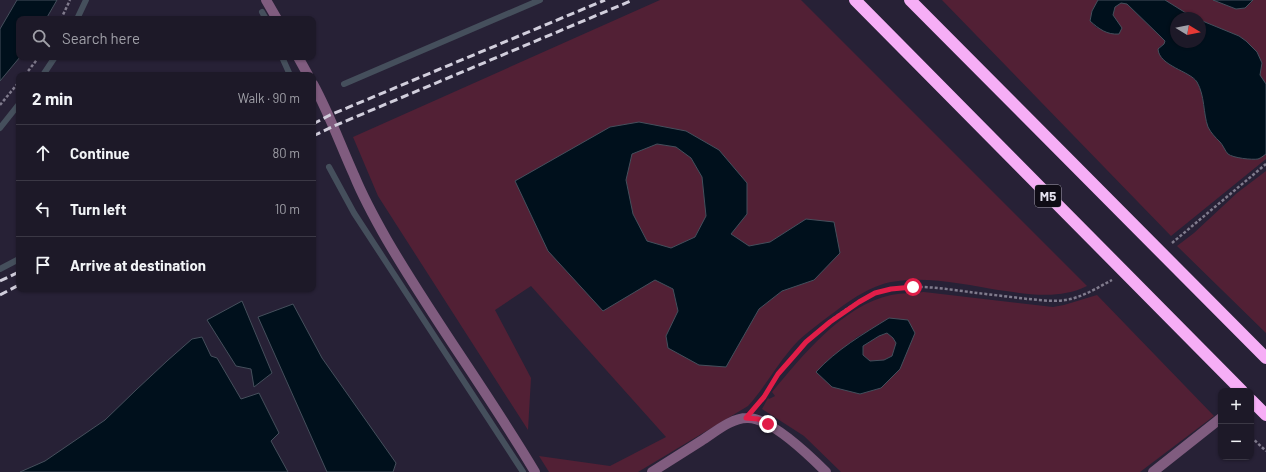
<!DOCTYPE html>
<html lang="en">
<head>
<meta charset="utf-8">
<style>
  :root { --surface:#1d1928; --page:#2a2634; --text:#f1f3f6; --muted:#a0a0a8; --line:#3b3845 }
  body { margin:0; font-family:Barlow,sans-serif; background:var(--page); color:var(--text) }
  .controls { position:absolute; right:12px; bottom:12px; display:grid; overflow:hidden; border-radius:8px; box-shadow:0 1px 3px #0004 }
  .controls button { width:36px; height:36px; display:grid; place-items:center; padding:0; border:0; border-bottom:1px solid var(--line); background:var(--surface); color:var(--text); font:20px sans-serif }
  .compass { position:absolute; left:1170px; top:12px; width:36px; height:36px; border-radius:50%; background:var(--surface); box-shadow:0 1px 3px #0004; rotate:100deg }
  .stop { position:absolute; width:12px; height:12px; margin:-9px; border:3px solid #e11d48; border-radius:50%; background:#fff }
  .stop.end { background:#e11d48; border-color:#fff; box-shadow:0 1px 4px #0008 }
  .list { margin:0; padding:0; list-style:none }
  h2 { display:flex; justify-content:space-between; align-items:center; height:52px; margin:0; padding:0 16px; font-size:17px }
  h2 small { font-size:13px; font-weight:400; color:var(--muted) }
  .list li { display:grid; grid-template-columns:26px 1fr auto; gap:12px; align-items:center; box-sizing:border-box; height:56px; padding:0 16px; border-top:1px solid var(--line) }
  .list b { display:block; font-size:15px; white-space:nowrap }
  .list em { font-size:13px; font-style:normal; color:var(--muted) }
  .icon { flex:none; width:22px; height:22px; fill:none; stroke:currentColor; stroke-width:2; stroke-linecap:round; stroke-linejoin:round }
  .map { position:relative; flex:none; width:1266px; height:472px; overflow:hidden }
  .search { position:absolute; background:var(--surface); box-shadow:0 1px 3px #0004; left:16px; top:16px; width:300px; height:44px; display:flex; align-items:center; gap:10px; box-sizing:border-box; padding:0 14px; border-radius:8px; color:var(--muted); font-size:15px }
  .panel { position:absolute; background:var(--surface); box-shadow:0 1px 3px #0004; left:16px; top:72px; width:300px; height:220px; border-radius:8px }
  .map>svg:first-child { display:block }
  .green { fill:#522035; fill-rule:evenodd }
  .water { fill:#00101c; stroke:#454f5c; fill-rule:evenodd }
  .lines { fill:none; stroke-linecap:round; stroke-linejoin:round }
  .stream { stroke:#454f5c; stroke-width:6 }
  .path { stroke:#807b8d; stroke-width:2.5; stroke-dasharray:3 2; stroke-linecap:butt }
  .minor { stroke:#805c7f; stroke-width:10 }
  .motorway { stroke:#f6aef6; stroke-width:12 }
  .rail { stroke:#d1cedc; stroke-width:3; stroke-dasharray:8 4; stroke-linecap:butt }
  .motorway-bridge { stroke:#f6aef6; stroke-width:12 }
  .route { stroke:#e11d48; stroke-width:5 }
  .labels { text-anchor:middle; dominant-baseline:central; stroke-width:4; stroke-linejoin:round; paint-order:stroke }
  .shield { fill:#0f0c16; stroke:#a6a2af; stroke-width:1 }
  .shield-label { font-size:13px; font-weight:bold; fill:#e6e3f1 }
</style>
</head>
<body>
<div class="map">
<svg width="1266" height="472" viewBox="0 0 1266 472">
  <rect width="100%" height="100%" fill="#272136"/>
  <g class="green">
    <path d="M660,0h141l286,286c-28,14 -59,8 -89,4 -35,-6 -89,-18 -123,-3 -17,7 -31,18 -46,29 -14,11 -28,20 -39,34 -15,18 -26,38 -42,56l-110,66h-89l-10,-16 71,10 56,-29 -135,-151 -36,24 36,68 -3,52 -150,-234 -25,-59zM686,131l33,19 28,33v31l-16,20 18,12 21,-4 36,-23 8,61 -32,11 -23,18 -33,58 -60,-31 12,-24 -5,-23 -18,-9 -140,-99z"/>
    <path d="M942,0h156l-6,11 -2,10 7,7 18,-9 -2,-4 2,-8 6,-4 6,1 38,37 -1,3 -5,3c8,27 24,18 37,34 7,9 7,25 9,35 2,11 8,18 15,26 7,8 5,12 17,15 11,3 19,3 29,-3v5l-95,77z"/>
    <path d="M1165,0h48l23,9 14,-5 3,-4h13v84l-6,-9 2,-12 -5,-11 -12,-11 -6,-5 -39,-16v-2l-10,-2z"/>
    <path d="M657,144l19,3 15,11 11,19 4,39 -11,21 -24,11 -24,-6 -14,-28 -7,-34 6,-26z"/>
    <path d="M1266,171v162l-89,-87 17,-13 43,-40z"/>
    <path d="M924,292l129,15 11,-2 33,-10 117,121 -74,56h-299l-37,-36 -42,-27 6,-11 1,1 6,-3 -3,-4c31,-37 70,-86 119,-97 11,-2 22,-2 33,-3zM889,319l19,1 -27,68 -21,6 -28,-7 -9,-22 34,-28z"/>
    <path d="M887,333l6,5 3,5 -4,13 -8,4 -14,1 -7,-6v-9l16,-10z"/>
  </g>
  <g class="water">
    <path d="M17,0h40l-11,19h-27v38h1l-20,24v-52z"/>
    <path d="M1098,0h67l29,18h-18v24h24v-22l39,16 7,5 11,11 5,11 -2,12 6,9v70c-3,2 -5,4 -8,5 -6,1 -25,-1 -30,-5 -3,-3 -5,-9 -8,-12 -5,-5 -9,-9 -12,-15 -5,-14 -3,-31 -11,-45 -7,-11 -38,-16 -39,-33l6,-5 1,-3 -5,-5 -33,-32 -6,-1 -6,4 -2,8 9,13 -3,6c-12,1 -20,-5 -29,-13l2,-10z"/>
    <path d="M1213,0h40l-8,8 -9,1z"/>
    <path d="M639,122l47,9 33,19 28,33v31l-16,20 18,12 21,-4 36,-23 28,3 6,31 -26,27 -32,11 -23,18 -33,58 -27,-2 -31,-17 -2,-12 12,-25 -5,-22 -18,-9 -52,31 -55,-60 -33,-70 95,-54zM657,144l19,3 15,11 11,19 4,39 -11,21 -24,11 -24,-7 -14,-27 -7,-34 6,-26z"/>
    <path d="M242,301l30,72 -18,14 -3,-18 -15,-3 -29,-46z"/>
    <path d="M293,304l29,54 74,105 -3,9h-66l-69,-155z"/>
    <path d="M889,318l19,2 7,13 -15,36 -19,19 -21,6 -28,-7 -16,-15c20,-22 47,-38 73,-54zM887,333l6,5 3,5 -4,13 -8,4 -14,1 -7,-6v-9l16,-10z"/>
    <path d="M202,337l9,19 6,2 24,41 18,-6 20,40 -8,8 17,31h-268l25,-11 60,-41 31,-30 31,-29 25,-22z"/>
  </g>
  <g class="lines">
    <g class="stream">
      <path d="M262,12l4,7"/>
      <path d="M77,19l9,-19"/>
      <path d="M282,57l8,18"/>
      <path d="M43,75l12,-18"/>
      <path d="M344,84l196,-84"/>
      <path d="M0,128l19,-24"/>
      <path d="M329,167l25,46 169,259"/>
      <path d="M0,269l19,-10"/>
    </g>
    <g class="path">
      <path d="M61,19l9,-19"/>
      <path d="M25,75l14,-18"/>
      <path d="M0,105l19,-23"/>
      <path d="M1172,243l94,-79"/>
      <path d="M757,405c9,-10 14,-22 22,-32 25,-31 59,-64 96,-79 30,-13 70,-5 102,-1 17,2 34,4 51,6 12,1 25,3 37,1 16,-2 32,-12 47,-20"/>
      <path d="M1251,437l15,14"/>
    </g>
    <g class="minor">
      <path d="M266,0l11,19"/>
      <path d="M298,57l10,18"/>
      <path d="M313,84c16,29 27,60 41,91 9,22 21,44 33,65 46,79 101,153 148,232"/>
      <path d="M652,472c16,-10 33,-21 49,-31 13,-8 30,-23 46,-23 23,-1 63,38 79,54"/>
      <path d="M1153,472l68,-54"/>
    </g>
    <path class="motorway" d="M1251,400l15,15"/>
    <g class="rail">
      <path d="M313,124l17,-9 275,-115"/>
      <path d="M313,136l21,-10 299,-126"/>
      <path d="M0,281l19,-9"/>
      <path d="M0,295l19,-10"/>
    </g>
    <g class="motorway-bridge">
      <path d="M855,0l387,391"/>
      <path d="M910,0l356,358"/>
    </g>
  </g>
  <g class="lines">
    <path class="route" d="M768,424l-10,-5 -12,-1 18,-21 14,-23 15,-17 13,-15 24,-20 29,-20 16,-9 16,-4 22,-2"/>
  </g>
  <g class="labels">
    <rect class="shield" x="1035" y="185" width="26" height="22" rx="3"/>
    <g class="shield-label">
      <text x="1048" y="196">M5</text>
    </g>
  </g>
</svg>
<div class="controls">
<button>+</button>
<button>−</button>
</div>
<svg class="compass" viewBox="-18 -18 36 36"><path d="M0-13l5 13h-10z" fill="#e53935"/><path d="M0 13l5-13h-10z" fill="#a0a0a8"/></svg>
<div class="stop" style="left:913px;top:287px"></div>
<div class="stop end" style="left:768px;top:424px"></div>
<div class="search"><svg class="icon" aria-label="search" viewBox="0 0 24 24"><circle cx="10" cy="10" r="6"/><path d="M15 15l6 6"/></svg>Search here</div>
<section class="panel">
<h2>2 min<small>Walk · 90 m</small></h2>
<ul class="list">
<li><svg class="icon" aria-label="ahead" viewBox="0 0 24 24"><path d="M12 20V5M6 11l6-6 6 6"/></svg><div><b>Continue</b></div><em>80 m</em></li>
<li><svg class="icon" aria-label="left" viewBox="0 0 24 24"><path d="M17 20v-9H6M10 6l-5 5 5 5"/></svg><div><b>Turn left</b></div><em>10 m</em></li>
<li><svg class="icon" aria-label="arrive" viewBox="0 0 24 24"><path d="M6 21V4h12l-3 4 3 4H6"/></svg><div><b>Arrive at destination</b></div></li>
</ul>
</section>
</div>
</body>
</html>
